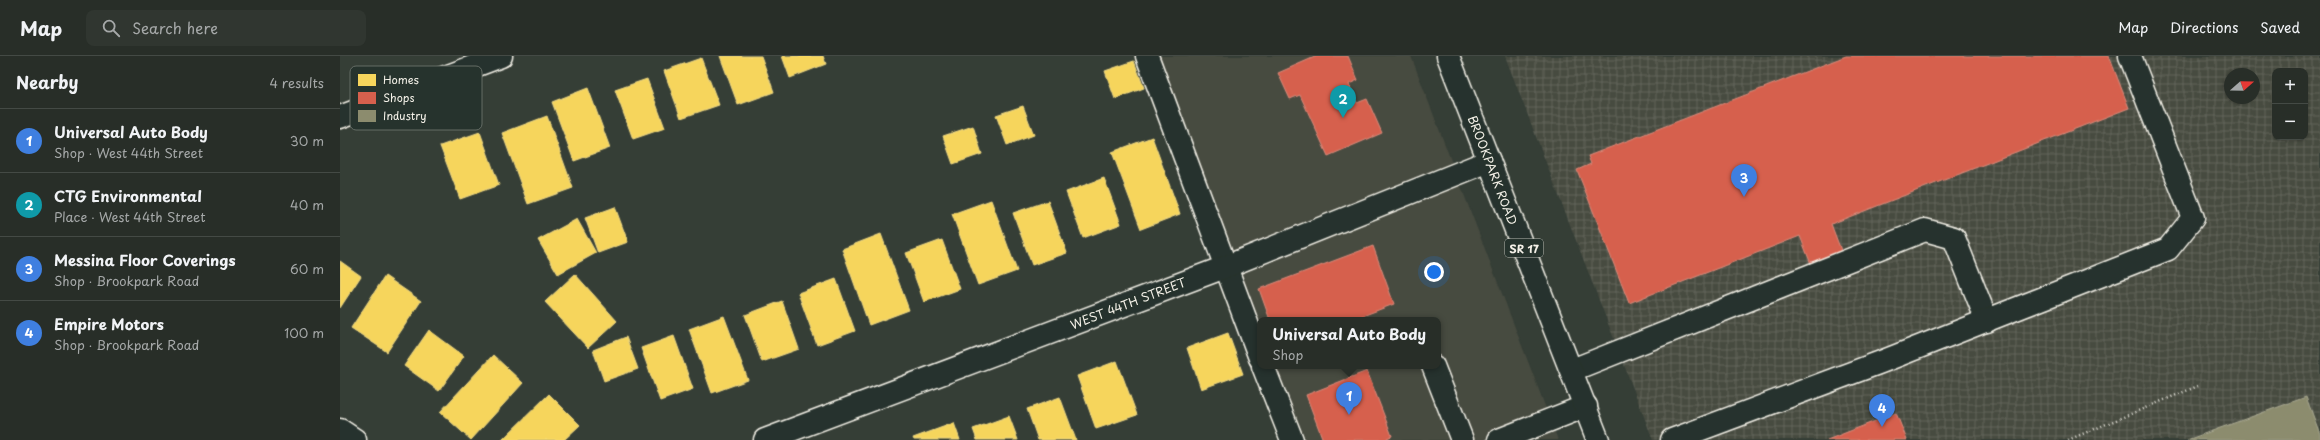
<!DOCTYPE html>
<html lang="en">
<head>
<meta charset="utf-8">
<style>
  :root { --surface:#282e28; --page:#303630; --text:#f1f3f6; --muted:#a5a8a8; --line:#444a45; --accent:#ffd166 }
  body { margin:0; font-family:"Playpen Sans",sans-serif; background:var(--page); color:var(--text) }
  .controls { position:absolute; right:12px; top:12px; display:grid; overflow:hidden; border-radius:8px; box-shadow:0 1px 3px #0004 }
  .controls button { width:36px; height:36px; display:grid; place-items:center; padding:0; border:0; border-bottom:1px solid var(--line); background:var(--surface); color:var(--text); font:20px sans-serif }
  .compass { position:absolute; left:1884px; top:12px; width:36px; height:36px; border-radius:50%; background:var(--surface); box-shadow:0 1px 3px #0004; rotate:70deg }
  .you { position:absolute; left:1094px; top:216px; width:14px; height:14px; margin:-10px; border:3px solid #fff; border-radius:50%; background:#1a73e8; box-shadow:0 0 0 6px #1a73e833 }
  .badge { display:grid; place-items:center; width:26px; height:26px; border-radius:50%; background:var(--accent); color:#fff; font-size:13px; font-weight:700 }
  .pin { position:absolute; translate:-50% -33px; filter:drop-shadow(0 1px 2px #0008) }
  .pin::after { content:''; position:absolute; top:21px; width:14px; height:12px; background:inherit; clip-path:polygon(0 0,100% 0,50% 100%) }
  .popup { position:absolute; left:917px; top:261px; width:184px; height:52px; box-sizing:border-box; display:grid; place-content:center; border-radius:8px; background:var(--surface); filter:drop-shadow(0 1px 3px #0005); font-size:13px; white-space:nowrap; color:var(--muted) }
  .popup b { font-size:15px; color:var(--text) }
  .popup::after { content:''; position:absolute; left:50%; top:100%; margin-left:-8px; border:8px solid transparent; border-top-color:var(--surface) }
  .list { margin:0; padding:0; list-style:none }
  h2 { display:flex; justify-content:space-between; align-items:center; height:52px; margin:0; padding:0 16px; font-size:17px }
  h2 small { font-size:13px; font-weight:400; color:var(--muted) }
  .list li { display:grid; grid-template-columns:26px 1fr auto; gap:12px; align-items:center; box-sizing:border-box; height:64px; padding:0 16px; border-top:1px solid var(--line) }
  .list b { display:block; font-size:15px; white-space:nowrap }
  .list p { margin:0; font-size:13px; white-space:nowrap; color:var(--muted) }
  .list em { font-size:13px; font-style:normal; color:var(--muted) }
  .icon { flex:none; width:22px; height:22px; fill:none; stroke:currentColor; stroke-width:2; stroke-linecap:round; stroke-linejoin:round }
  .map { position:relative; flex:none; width:1980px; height:384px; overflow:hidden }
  header { display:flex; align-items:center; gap:24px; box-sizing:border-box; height:56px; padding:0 20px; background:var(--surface); border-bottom:1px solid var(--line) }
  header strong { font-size:19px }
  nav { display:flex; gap:22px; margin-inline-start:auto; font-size:14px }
  .search { width:280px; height:36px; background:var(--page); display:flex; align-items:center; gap:10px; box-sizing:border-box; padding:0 14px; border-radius:8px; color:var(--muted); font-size:15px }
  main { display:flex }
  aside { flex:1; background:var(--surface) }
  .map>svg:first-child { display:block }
  .built { fill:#474b40 }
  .industrial { fill:url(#industrial-grid); fill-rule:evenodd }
  .homes { fill:#f6d55c; stroke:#f5dd86 }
  .shops { fill:#d6604d; stroke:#df8c7c }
  .industry { fill:#8c8c6e; stroke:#abaa93 }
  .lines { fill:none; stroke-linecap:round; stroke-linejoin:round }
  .minor-casing { stroke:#f4f1e8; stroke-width:25 }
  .major-casing { stroke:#f4f1e8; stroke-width:25 }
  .path { stroke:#f4f1e8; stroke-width:2.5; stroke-dasharray:1 3; stroke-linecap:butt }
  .minor { stroke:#26332d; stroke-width:22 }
  .major { stroke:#26332d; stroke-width:22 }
  .labels { text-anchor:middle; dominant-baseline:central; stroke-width:4; stroke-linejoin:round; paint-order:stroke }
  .shield { fill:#26332d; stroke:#b6b8b0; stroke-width:1 }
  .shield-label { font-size:11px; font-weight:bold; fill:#f4f1e8 }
  .street-label { font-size:12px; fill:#f4f1e8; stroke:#26332d }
  .key { fill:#26332d; stroke:#646c65; stroke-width:1 }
  .key-label { font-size:11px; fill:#f4f1e8 }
</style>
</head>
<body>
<header>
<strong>Map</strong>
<div class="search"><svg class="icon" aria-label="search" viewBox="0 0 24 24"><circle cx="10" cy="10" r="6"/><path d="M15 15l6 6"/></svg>Search here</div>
<nav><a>Map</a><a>Directions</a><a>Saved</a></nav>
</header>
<main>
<aside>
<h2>Nearby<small>4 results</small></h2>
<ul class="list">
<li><span class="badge" style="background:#3f7fe0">1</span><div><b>Universal Auto Body</b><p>Shop · West 44th Street</p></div><em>30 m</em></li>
<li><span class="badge" style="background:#0f9aa8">2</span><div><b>CTG Environmental</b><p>Place · West 44th Street</p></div><em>40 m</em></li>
<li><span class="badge" style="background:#3f7fe0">3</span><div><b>Messina Floor Coverings</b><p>Shop · Brookpark Road</p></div><em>60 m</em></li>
<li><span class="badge" style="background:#3f7fe0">4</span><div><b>Empire Motors</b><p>Shop · Brookpark Road</p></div><em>100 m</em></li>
</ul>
</aside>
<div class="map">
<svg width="1980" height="384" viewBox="0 0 1980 384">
  <defs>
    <pattern id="industrial-grid" width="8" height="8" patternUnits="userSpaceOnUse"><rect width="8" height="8" fill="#474b40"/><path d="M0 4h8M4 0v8" fill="none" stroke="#62655c"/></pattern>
  </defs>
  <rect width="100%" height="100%" fill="#353e36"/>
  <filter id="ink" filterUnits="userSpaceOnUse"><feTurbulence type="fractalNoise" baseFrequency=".025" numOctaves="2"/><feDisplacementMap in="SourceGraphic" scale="8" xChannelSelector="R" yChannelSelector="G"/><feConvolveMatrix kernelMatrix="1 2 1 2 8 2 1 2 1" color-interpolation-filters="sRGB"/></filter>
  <g filter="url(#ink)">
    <path class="built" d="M803,0h268l147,384h-269l-27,-74h176v-46h-178v42z"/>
    <path class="industrial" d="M1165,0h815v384h-667zM1935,15h30v66h-30zM1890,18h24v24h-24z"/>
    <g class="homes">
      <path d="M380,0h41l13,36 -36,13z"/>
      <path d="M442,0h41l3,8 -36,14z"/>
      <path d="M361,2l18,47 -38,13 -17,-47z"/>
      <path d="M794,5l10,27 -29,11 -10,-28z"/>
      <path d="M307,23l18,49 -32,11 -18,-49z"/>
      <path d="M248,32l22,60 -36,13 -22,-59z"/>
      <path d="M683,50l11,29 -27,10 -11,-30z"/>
      <path d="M207,60l26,72 -45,16 -26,-71z"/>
      <path d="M633,70l9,28 -29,10 -10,-28z"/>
      <path d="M140,76l19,53 -39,14 -20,-53z"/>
      <path d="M812,81l28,77 -39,15 -29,-77z"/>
      <path d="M764,122l17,46 -38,14 -17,-46z"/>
      <path d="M651,144l26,71 -39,14 -26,-71z"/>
      <path d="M708,145l19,52 -35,12 -19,-52z"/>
      <path d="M275,151l13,35 -30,11 -13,-35z"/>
      <path d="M237,163l19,34 -38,21 -20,-34z"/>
      <path d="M541,178l28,76 -40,15 -27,-76z"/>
      <path d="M602,184l18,49 -36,13 -18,-49z"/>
      <path d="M0,205l21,15 -21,32z"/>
      <path d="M235,218l42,47 -29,27 -43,-46z"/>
      <path d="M45,220l36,25 -34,51 -36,-24z"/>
      <path d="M496,223l19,52 -38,14 -19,-52z"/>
      <path d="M442,245l17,48 -37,13 -17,-47z"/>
      <path d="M384,260l24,64 -36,13 -23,-64z"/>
      <path d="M89,274l35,26 -25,35 -35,-25z"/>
      <path d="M888,277l15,41 -42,15 -14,-41z"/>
      <path d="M334,280l19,53 -33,12 -19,-53z"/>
      <path d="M286,281l12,32 -34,12 -11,-31z"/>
      <path d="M153,299l30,28 -52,57 -31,-28z"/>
      <path d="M777,305l20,54 -41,14 -19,-53z"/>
      <path d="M209,338l31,31 -16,15h-62z"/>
      <path d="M720,341l16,43h-38l-11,-31z"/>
      <path d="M669,360l9,24h-41l-4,-11z"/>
      <path d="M614,367l6,17h-46l-1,-2z"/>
    </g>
    <g class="shops">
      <path d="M977,0h31l10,24 -9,4 8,19 10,-4 15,34 -54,23 -28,-61 -10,4 -12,-26z"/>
      <path d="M1506,0h263l20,52 -298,116 11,29 -31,11 -11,-28 -171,67 -52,-133 14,-6 -3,-8z"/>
      <path d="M1033,190l21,58 -42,16h-82l-11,-31z"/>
      <path d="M1027,315l25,65 -5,2 1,2h-65l-17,-45z"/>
      <path d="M1556,357l11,27h-80z"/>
    </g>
    <path class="industry" d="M1966,341l14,37v6h-133z"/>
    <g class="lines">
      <g class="minor-casing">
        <g id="minor">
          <path d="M807,0l113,302"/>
          <path d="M0,61l161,-61"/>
          <path d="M923,310l29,74"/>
          <path d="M1093,310l29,74"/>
          <path d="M1232,314l353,-140 29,8 33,83"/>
          <path d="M0,374l15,10"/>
          <path d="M425,384l460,-173 264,-106"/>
          <path d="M1159,384l87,-34"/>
          <path d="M1332,384l209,-78 287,-113 25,-31 -63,-162"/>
        </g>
      </g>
      <g class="major-casing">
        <path id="major" d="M1108,0l150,384"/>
      </g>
      <path class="path" d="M1728,384l130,-54"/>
      <use href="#minor" class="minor"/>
      <use href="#major" class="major"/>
    </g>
  </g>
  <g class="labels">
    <rect class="shield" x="1165" y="183" width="38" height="18" rx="3"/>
    <g class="shield-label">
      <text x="1184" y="192">SR 17</text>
    </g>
    <g class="street-label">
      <text transform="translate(1153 114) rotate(69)">BROOKPARK ROAD</text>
      <text transform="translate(788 247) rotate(-21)">WEST 44TH STREET</text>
    </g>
  </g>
  <rect x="10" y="10" width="132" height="64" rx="6" class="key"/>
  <rect x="18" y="18" width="18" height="12" fill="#f6d55c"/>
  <rect x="18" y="36" width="18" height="12" fill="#d6604d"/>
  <rect x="18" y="54" width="18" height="12" fill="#8c8c6e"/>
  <g class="key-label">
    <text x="43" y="28">Homes</text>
    <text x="43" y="46">Shops</text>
    <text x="43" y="64">Industry</text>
  </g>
</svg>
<div class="controls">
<button>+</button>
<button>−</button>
</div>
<svg class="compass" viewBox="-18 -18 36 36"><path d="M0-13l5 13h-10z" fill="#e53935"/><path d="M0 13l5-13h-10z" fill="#a5a8a8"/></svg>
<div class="you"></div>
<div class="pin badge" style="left:1009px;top:359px;background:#3f7fe0">1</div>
<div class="popup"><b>Universal Auto Body</b>Shop</div>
<div class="pin badge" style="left:1003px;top:62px;background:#0f9aa8">2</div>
<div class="pin badge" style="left:1404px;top:141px;background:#3f7fe0">3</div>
<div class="pin badge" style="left:1542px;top:371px;background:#3f7fe0">4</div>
</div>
</main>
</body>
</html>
